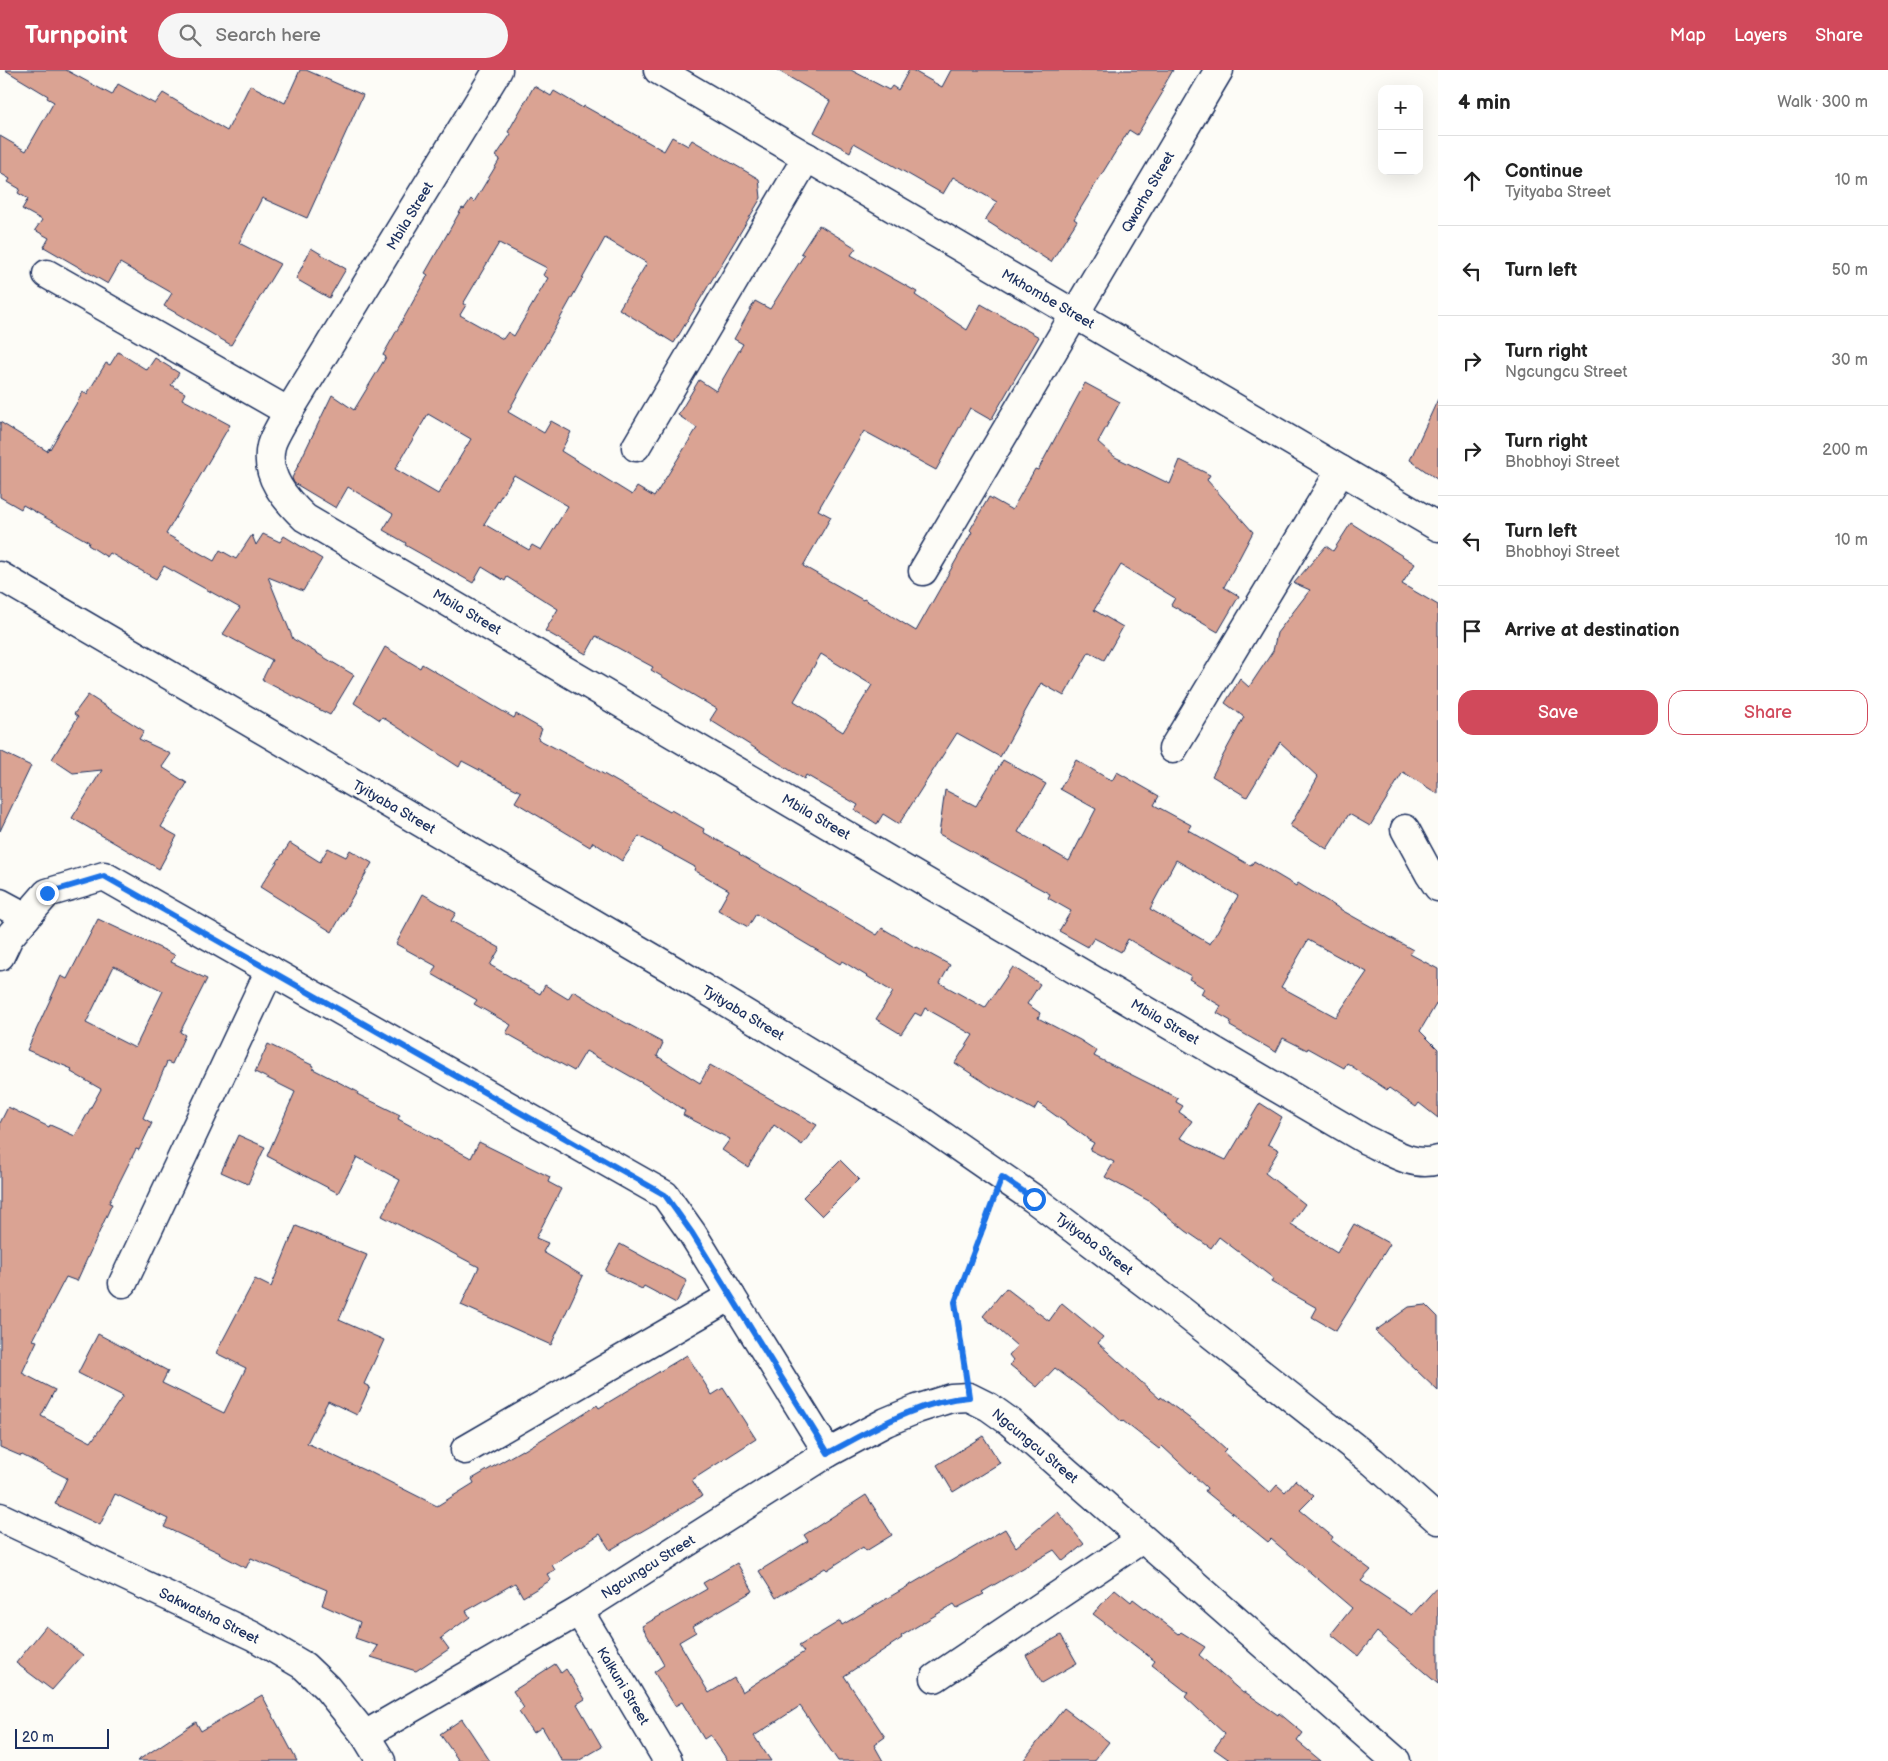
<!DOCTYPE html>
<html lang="en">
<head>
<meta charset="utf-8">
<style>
  :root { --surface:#fff; --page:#f6f6f6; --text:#222; --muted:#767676; --line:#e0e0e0; --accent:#d1495b }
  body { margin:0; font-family:"Balsamiq Sans",sans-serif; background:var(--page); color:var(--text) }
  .controls { position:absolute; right:15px; top:15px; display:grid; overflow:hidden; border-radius:10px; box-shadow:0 5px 20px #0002 }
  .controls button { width:45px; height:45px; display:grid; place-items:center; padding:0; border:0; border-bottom:1px solid var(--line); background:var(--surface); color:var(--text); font:25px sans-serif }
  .scale { position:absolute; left:15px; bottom:12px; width:94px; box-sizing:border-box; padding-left:5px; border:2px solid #1b2f5e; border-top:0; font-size:14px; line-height:18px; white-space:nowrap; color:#1b2f5e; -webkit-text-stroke:4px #fdfcf7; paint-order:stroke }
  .stop { position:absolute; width:15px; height:15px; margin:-11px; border:4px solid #1a73e8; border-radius:50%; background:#fff }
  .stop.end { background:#1a73e8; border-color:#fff; box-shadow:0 1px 5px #0008 }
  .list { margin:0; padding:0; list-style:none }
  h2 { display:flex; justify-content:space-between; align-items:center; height:65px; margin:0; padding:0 20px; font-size:21px }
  h2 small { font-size:16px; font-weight:400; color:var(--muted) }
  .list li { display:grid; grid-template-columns:32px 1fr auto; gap:15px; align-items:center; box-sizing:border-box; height:90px; padding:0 20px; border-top:1px solid var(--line) }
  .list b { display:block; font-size:19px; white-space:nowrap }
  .list p { margin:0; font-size:16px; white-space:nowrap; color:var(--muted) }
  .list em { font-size:16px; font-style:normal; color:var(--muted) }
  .actions { display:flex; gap:10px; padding:15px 20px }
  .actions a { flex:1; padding:11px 0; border:1px solid var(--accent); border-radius:15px; text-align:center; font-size:18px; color:var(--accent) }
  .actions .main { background:var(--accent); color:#fff }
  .icon { flex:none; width:28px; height:28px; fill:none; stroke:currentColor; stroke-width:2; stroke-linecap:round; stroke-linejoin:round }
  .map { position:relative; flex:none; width:1438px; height:1691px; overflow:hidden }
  header { display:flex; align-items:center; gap:30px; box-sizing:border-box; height:70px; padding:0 25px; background:var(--accent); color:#fff }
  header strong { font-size:24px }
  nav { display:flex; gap:28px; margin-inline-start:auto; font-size:18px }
  .search { width:350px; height:45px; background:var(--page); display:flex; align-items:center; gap:12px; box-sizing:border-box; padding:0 18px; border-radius:28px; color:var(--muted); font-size:19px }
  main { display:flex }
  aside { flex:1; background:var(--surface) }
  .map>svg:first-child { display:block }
  .building { fill:#daa393; stroke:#1b2f5e; fill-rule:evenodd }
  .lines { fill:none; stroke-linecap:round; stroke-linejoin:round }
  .minor-casing { stroke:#1b2f5e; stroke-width:31 }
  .path { stroke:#1b2f5e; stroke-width:3; stroke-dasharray:4 4; stroke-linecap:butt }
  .minor { stroke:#fdfcf7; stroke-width:28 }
  .route { stroke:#1a73e8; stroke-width:6 }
  .labels { text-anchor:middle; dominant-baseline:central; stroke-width:4; stroke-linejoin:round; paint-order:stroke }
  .street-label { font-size:14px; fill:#1b2f5e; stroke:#fdfcf7 }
</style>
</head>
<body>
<header>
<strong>Turnpoint</strong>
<div class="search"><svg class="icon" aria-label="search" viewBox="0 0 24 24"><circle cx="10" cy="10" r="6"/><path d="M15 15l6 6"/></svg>Search here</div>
<nav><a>Map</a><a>Layers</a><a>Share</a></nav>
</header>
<main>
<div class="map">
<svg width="1438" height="1691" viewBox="0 0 1438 1691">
  <rect width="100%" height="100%" fill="#fdfcf7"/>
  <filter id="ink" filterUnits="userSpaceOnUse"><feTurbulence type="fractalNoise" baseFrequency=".02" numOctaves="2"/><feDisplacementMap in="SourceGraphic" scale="10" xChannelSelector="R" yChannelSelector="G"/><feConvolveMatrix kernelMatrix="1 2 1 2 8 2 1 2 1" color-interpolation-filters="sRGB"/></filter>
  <g filter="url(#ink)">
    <g class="building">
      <path d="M5,0h61l46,25 6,-11 37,20 8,-11 64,38 23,-46 35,18 15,-33h6l57,25 -56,123 -45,-20 -23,45 41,21 -49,81 -67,-39 8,-13 -52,-30 -12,21 -64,-37 5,-9 -14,-8 7,-10 -20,-11 6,-10 -10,-6 2,-4 -12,-7 2,-3 -10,-6v-37l26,15 28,-49 -7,-4 1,-2z"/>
      <path d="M777,0h74l38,20 3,-4 6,4 11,-20h3l30,17 9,-17h222l-12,21 2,1 -26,43 -8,-5 -55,89 3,2 -26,41 -66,-42 12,-18 -44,-25 -10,17 -89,-51 -4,9 -36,-20 16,-31z"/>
      <path d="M534,16l17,10 3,-5 29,17 1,-2 80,45 8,-14 16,9 4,-6 67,39 2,19 -87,145 -55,-34 28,-46 -42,-25 -97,174 36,21 7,-12 20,11 -10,19 71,44 5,-8 17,10 43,-69 -19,-13 21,-35 17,11 27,-47 -9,-5 21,-38 15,8 34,-54 -3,-2 18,-28 37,23 -5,7 66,37 -2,3 52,35 14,-26 58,33 -48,83 -21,-12 -34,62 -72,-39 -46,79 13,7 -28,49 60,34 1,-1 52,32 56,-99 -2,-2 19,-33 23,13 23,-41 3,1 47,-87 35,19 -22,40 17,15 55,27 10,-24 30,15 -3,5 46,52 -29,55 15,9 -21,36 -47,-27 4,-7 -54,-33 -27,45 29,17 -19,33 -15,-8 -25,44 -23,-13 -41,74 -43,-24 -58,91 -16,-10 -6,10 -22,-14 3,-5 -52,-30 -2,4 -94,-59 7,-11 -66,-39 2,-3 -57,-31 -10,18 -41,-23 13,-22 -51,-32 -2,4 -23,-14 -9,16 -68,-38 1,-2 -23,-13 10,-16 -45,-27 -12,21 -42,-25 -2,-5 40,-83 22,15 32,-53 -3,-2 45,-80 -3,-2 37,-65 2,1 7,-10 3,3 26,-43 -4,-3 15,-22 -3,-2zM499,173l48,25 -4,7 5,3 -34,58 -6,-4 -5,7 -43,-24 6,-10 -3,-1zM428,344l43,25 -33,55 -43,-25zM514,405l54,31 -27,44 -9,-5 -3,5 -45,-26zM821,584l51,31 -29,47 -49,-31z"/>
      <path d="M311,178l35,21 -17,29 -33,-19z"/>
      <path d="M118,282l29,18 8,-12 24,15 -8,12 14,8 -3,6 48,26 -64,109 48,27 6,-11 16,9 16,-24 4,10 7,-11 17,8 4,-6 38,23 -19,32 -35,-14 25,62 61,36 -24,40 -68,-35 10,-20 -49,-26 17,-26 -76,-42 -8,13 -46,-26 -3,4 -19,-12 1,-3 -66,-37 -2,4 -21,-12v-75l47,29 2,-3 1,1 33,-57 4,2 19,-31 4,2z"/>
      <path d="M1438,329v81l-28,-20z"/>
      <path d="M1351,453l64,41 -13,20 36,21v189l-35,-22 -33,54 -21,-12 -22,35 -37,-23 28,-49 -38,-35 -33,55 -35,-21 32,-59 -19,-14 15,-24 9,8 24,-36 4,-18 33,-43 -16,-7 32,-37 7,5z"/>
      <path d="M385,577l35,21 2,-4 92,54 2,-4 26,15 -4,10 55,29 77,44 1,-2 33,19 -1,3 37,21 -1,1 138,81 5,-7 34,20 1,-1 33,18 -10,18 45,25 28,-41 27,17 -13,20 13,9 -2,5 42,22 17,11 -3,5 84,42 -2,4 7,4 -4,6 13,9 -12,17 46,22 34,-57 22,14 -14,27 11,6 -14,23 40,31 -14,20 46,29 17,-29 36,20 -54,87 -24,-14 5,-9 -46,-26 2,-4 -54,-41 -8,11 -25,-17 -37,-30 -44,-24 9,-15 -24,-12 4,-7 -7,-4v-1l-49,-35 -4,7 -44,-24 -35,-23 18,-28 -48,-27 -4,8 -6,-3 -14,21 -25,-15 17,-27 -51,-31 -2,3 -84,-50 -8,13 -30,-17 11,-20 -35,-20 1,-3 -56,-31 -17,25 -29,-19 -3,5 -75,-45 6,-10 -59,-31 -3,6 -77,-50 -2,3 -26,-17z"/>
      <path d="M88,625l56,36 -5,8 32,15 -9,13 25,16 -26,44 16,9 -18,33 -87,-51 30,-48 -29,3 -21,-14 26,-42 -4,-3z"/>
      <path d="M0,681l31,15 -31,65z"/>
      <path d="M1003,690l43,24 -28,48 51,29 27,-52 -36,-20 16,-29 36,21 5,-9 42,24 -5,9 37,20 -3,5 63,36 3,-5 42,25 2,-3 47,29 68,38 -3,4 28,15v32l-18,30 18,18v69l-19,-15 -3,4 -27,-19 -2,2 -40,-27 -3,5 -36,-20 -1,2 -24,-12 -7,14 -46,-26 1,-5 -14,-8 4,-7 -20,-12 3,-6 -15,-9 2,-3 -63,-37 -7,13 -27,-14 -6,9 -29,-16 12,-20 -23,-13 2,-4 -111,-60 6,-44 31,16zM1176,790l62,36 -28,48 -60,-35zM1308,870l59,32 -31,45 -55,-30z"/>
      <path d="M290,773l30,19 8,-14 18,9 4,-7 22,13 -40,69 -72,-45z"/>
      <path d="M423,824l33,19 -5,8 49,27 -10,17 50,29 5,-9 23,14 5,-8 41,24 -1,1 50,27 -6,13 43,27 10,-18 107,60 -15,20 -28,-20 -26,42 -26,-17 8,-11 -47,-24 2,-4 -34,-23 -65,-37 -12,20 -68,-38 5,-8 -37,-21 3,-4 -45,-26 4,-8 -40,-22z"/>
      <path d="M98,849l77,36 -4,7 36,17 -27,53 5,3 -13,29 -5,-2 -24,56 9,5 -13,27 -3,-1 -27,54 3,1 -35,77 -11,-4 -33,63 4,1 -15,32 33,17 -14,26 50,26 32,-46 -45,-23 20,-39 70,37 -6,12 62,30 22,-45 -30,-15 39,-74 16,8 25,-61 71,29 -28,65 45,20 -20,44 6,3 -13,28 -29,-14 -21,42 59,28v-1l71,36 37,-23 -2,-4 50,-29 1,1 74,-46 2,3 88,-53 25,40 11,-7 33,51 -64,41 10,16 -92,54 -10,-16 -48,31 3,5 -8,4 4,6 -28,17 -8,-14 -49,28 4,6 -29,21 8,11 -33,22 -45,-14 7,-11 -23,-8 5,-16 -38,-17 5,-15 -76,-32 -5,10 -27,-14 1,-1 -56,-26 4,-8 -53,-25 -15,31 -45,-21 12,-26 -45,-23 -1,1 -21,-9v-324l8,-16 41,20 1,-2 25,11 26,-47 -30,-17 1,-3 -45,-19 34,-74 6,3zM114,896l49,25 -28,57 -49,-25z"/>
      <path d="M268,974l46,22 -1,3 45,23 -1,2 43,21 -2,4 73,39 8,-16 71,35 -2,5 13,7 -25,49 12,5 -5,9 40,24 -32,69 -90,-40 18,-38 -97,-51 18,-36 -43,-23 -19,36 -71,-37 28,-64 -40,-20z"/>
      <path d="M238,1065l27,12 -17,37 -27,-12z"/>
      <path d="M840,1090l19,19 -37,37 -19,-19z"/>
      <path d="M620,1174l67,37 -11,22 -32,-17 -2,3 -37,-18z"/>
      <path d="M1006,1218l43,33 13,-18 41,34 -5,6 62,56 1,-2 43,32 22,20 -3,3 47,41 7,-8 8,7 10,-12 19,16 -14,14 33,27 -2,3 40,30 -10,11 51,34 26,-29v98l-61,-52 -19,24 -27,-22 21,-26 -81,-69 -3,3 -63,-51 2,-3 -45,-42 -3,3 -36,-28 -1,1 -18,-17 -49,-37 -18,19 -27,-22 3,-5 -4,-5 8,-9 -34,-30z"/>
      <path d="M1426,1235l12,12v74l-63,-60 34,-24z"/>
      <path d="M983,1366l17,27 -47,29 -16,-27z"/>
      <path d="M866,1425l26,40 -26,16 -3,-4 -36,23 -2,-2 -49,30 -17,-27 49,-30 -4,-6z"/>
      <path d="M1058,1442l26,32 -21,17 -9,-11 -72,42 2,2 -27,14 -3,-4 -53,32 1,2 -58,38 41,61 -11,8 9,16h-45l-38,-55 -46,30 17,25h-43l-18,-26 -6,4 -22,-37 -7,4 -21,-34 10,-7 -22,-39 65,-37 -4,-6 34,-20 16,28 -60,35 3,6 -17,10 30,51 25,-15 8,14 62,-40 -5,-6 41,-25 2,4 163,-96 11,18z"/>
      <path d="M1115,1519l16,13 2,-3 46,35 2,-2 24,15 -6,8 44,38 2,-1 33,23 1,-2 24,20 -6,8 24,20h-90l-17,-12 11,-15 -40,-37 3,-4 -36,-28 3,-4 -62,-47z"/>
      <path d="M46,1556l37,29 -31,35 -36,-27z"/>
      <path d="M1061,1565l16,28 -35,20 -16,-28z"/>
      <path d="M555,1594l6,9 5,-4 19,30 -8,5 25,43 -24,14h-16l-20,-34 -9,6 -14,-21 5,-4 -11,-17z"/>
      <path d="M262,1625l35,66h-160l59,-39 5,9z"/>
      <path d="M1064,1638l45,34 -15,19h-71z"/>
      <path d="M462,1649l28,42h-31l-19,-27z"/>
    </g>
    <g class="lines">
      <g class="minor-casing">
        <g id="minor">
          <path d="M498,0l-215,351c-4,8 -10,17 -12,25 -7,30 15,54 34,72l1061,622c22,10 47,28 72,20"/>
          <path d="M658,0l780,457"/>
          <path d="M47,204l242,138"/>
          <path d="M636,377l171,-290"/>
          <path d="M923,501l296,-501"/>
          <path d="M0,506l675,395 236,143 123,85 144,109 195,154 65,58"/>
          <path d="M1173,679l168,-279"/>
          <path d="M1405,759l25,46 8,12"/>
          <path d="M0,833l26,14"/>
          <path d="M0,886l9,-19 38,-44 57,-17 561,319 27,38 136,220"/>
          <path d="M123,1213l147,-313"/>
          <path d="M465,1380l266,-154"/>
          <path d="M0,1447l253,119 51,30 23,22 38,47 16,26"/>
          <path d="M579,1541l89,150"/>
          <path d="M935,1608l207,-139"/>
          <path d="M365,1665l214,-124 249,-158 58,-31 31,-13 34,-11 18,-1 20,10 21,15 386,339"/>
        </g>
      </g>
      <path class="path" d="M965,1297l-10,-65 37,-96"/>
      <use href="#minor" class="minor"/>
    </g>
  </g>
  <g class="lines" filter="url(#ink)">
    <path class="route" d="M47,823l57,-17 561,319 27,38 136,220c44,-23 90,-52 141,-56l-14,-95 47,-125 32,22"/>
  </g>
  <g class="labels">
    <g class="street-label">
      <text transform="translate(1148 122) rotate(-60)">Qwarha Street</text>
      <text transform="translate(410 146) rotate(-59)">Mbila Street</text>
      <text transform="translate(1048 229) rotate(30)">Mkhombe Street</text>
      <text transform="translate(467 542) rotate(30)">Mbila Street</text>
      <text transform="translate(394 737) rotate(30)">Tyityaba Street</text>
      <text transform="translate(816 747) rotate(30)">Mbila Street</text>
      <text transform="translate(743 943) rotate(31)">Tyityaba Street</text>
      <text transform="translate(1165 952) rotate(30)">Mbila Street</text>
      <text transform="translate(1094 1174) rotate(37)">Tyityaba Street</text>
      <text transform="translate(1035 1376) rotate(40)">Ngcungcu Street</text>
      <text transform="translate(648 1497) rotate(-32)">Ngcungcu Street</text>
      <text transform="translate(209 1546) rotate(26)">Sakwatsha Street</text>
      <text transform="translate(623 1616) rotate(59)">Kalkuni Street</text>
    </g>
  </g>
</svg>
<div class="controls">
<button>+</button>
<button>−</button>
</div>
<div class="scale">20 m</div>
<div class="stop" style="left:1034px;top:1129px"></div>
<div class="stop end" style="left:47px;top:823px"></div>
</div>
<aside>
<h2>4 min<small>Walk · 300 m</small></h2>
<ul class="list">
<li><svg class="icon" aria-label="ahead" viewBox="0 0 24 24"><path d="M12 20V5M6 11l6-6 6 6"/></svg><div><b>Continue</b><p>Tyityaba Street</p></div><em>10 m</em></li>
<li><svg class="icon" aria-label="left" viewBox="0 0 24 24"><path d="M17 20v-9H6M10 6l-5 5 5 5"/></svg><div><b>Turn left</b></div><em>50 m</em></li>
<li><svg class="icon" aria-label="right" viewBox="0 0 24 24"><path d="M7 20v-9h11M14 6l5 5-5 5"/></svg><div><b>Turn right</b><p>Ngcungcu Street</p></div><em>30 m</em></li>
<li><svg class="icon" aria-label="right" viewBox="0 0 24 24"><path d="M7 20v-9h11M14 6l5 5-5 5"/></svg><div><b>Turn right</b><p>Bhobhoyi Street</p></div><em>200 m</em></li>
<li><svg class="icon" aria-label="left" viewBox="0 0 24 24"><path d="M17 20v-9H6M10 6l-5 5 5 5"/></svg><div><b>Turn left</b><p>Bhobhoyi Street</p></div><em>10 m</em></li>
<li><svg class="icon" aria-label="arrive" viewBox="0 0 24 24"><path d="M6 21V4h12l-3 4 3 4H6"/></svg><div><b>Arrive at destination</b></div></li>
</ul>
<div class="actions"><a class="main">Save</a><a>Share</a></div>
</aside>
</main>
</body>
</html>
